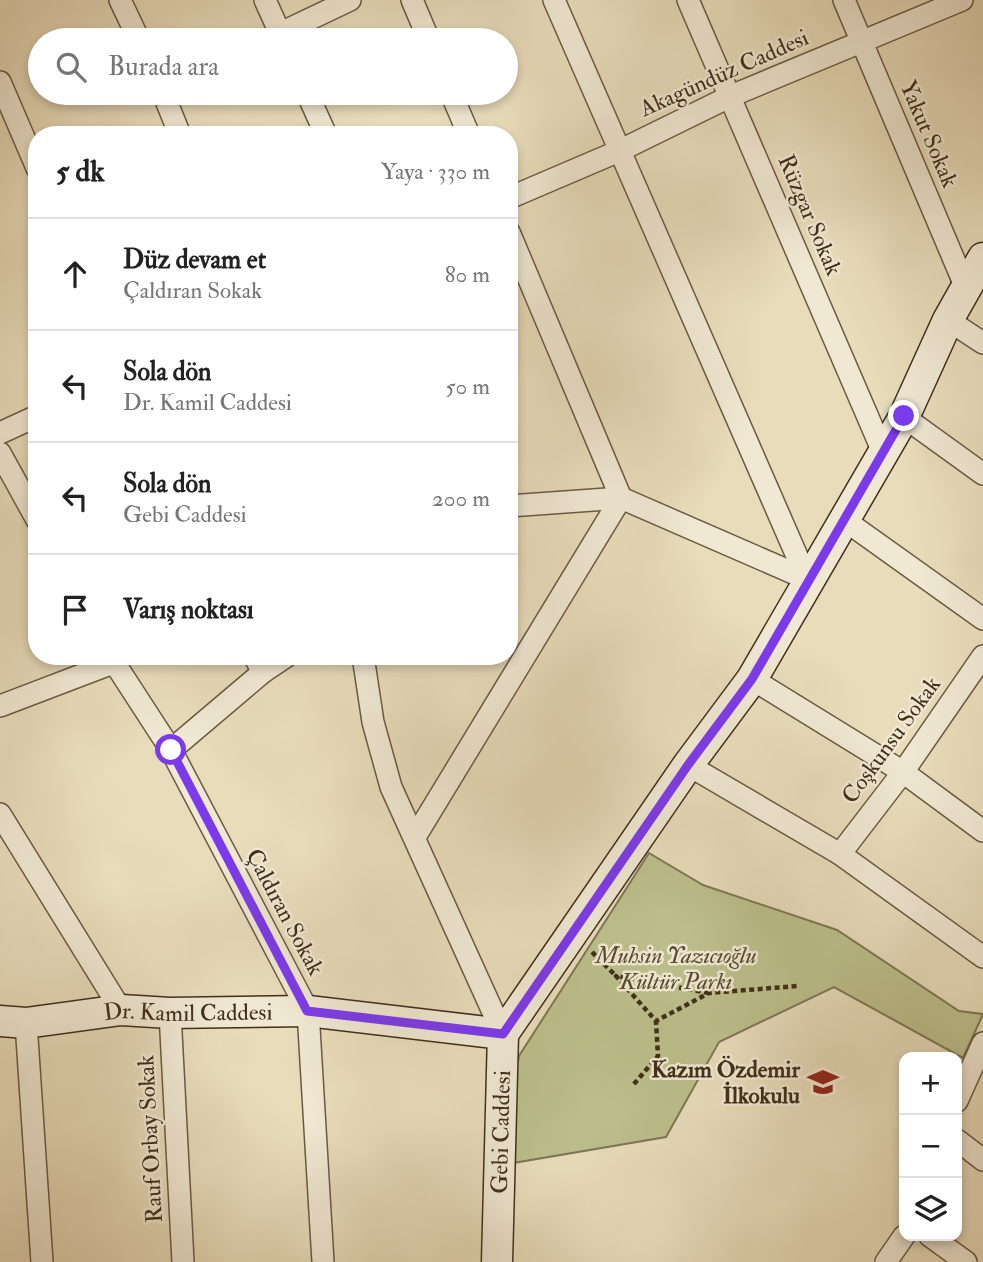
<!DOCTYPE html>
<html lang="tr">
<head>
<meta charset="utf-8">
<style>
  :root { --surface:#fff; --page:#f6f6f6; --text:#222; --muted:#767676; --line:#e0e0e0 }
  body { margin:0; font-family:"IM FELL Double Pica",serif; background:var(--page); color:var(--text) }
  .controls { position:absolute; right:21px; bottom:21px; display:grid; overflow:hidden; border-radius:14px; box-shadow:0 4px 10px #0003 }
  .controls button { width:63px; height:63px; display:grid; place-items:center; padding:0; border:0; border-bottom:2px solid var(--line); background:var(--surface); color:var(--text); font:35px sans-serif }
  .stop { position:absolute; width:21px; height:21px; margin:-16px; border:5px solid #7c3aed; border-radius:50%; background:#fff }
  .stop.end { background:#7c3aed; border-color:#fff; box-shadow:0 2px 7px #0008 }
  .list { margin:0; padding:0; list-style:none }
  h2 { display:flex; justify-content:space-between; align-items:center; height:91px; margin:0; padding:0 28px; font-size:30px }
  h2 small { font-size:23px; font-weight:400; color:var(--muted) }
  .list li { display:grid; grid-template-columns:46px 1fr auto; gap:21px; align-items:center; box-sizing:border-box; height:112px; padding:0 28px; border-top:2px solid var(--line) }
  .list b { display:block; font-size:26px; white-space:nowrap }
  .list p { margin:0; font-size:23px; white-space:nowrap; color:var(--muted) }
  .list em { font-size:23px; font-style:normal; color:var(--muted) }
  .icon { flex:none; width:38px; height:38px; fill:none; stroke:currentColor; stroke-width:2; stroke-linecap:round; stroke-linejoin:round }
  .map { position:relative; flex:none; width:983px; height:1262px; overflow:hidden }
  .search { position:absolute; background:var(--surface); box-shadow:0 4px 10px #0003; left:28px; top:28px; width:490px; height:77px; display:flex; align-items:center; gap:18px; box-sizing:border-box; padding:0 24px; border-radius:38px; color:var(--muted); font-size:26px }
  .panel { position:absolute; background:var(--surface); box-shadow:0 4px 10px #0003; left:28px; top:126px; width:490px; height:539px; border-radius:28px }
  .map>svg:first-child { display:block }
  .green { fill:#bcbf8c; stroke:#7e7753; stroke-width:2 }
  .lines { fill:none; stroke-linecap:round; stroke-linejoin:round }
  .minor-casing { stroke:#6a5a42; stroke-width:24 }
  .secondary-casing { stroke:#402f1a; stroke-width:33 }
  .path { stroke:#402f1a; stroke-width:4.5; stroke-dasharray:5 3.5; stroke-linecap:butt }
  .minor { stroke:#f0e8d3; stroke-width:21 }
  .secondary { stroke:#f0e8d3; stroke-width:30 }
  .route { stroke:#7c3aed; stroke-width:9 }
  .labels { text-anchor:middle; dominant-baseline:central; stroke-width:5; stroke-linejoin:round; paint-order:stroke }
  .street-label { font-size:23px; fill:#402f1a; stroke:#f0e8d3 }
  .park-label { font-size:23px; font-style:italic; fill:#594c31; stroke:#f0e8d3 }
  .poi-label { font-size:23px; font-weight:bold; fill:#402f1a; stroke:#f0e8d3; text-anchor:end }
</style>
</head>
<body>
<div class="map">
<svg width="983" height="1262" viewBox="0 0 983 1262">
  <rect width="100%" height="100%" fill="#e8dcbb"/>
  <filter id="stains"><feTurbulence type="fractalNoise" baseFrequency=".00286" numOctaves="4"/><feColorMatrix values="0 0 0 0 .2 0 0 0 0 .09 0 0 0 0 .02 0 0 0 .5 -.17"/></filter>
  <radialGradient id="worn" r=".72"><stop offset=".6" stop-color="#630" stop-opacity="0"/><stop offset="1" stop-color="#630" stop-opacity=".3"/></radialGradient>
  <path class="green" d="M649,853l54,32 134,45 122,81 24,3 -20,44 -129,-71 -115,55 -53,95 -153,26 -4,-57 10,-50z"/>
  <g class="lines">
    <g class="minor-casing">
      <g id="minor">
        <path d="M120,0l19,40"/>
        <path d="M265,0l18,40"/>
        <path d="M412,0l17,40"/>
        <path d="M554,0l253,579"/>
        <path d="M688,0l195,452"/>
        <path d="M844,0l122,288"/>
        <path d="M266,40l84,-40"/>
        <path d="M0,82l37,86"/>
        <path d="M163,93l17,42"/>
        <path d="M307,93l19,42"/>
        <path d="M451,93l18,42"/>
        <path d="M509,198l110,-47 112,-55 231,-96"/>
        <path d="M948,320l35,23"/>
        <path d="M904,417l79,57"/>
        <path d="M0,433l37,-17"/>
        <path d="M0,453l37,67"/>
        <path d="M509,506l112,-8 186,81"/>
        <path d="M843,519l140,100"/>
        <path d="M110,656l61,94 137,261 15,251"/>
        <path d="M363,656l10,66 18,65 112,247"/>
        <path d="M263,672l24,-16"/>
        <path d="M752,679l151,93 80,59"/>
        <path d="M0,706l113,-43"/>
        <path d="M171,750l92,-78 -9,-16"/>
        <path d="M688,765l152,89 143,103"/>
        <path d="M0,814l121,196"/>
        <path d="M415,837l206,-339 -112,-266"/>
        <path d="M840,854l63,-82 80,-116"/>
        <path d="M170,1013l13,249"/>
        <path d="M26,1023l16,239"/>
        <path d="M957,1101l26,-58"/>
        <path d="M957,1140l26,20"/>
        <path d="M930,1236l36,26"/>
        <path d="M886,1262l18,-26"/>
      </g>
    </g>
    <g class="secondary-casing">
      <g id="secondary">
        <path id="s1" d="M0,1021l26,2 95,-13 49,3 138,-2 195,23"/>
        <path id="s2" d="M497,1262l6,-228 185,-269 64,-86 152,-262 44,-97 35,-62"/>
      </g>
    </g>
    <g class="path">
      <path d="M592,952l24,24"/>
      <path d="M709,993l-93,-17 40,45 53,-28 89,-7"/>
      <path d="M634,1084l24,-28 -2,-35"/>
    </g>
    <use href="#minor" class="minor"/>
    <use href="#secondary" class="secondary"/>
  </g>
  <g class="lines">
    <path class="route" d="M171,750l136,261 196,23 185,-269 64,-86 152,-263"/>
  </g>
  <defs>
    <g id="school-bare" transform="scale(2.415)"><path d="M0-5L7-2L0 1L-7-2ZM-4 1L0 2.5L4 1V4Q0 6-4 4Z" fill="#8f2418" stroke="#f0e8d3" stroke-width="2.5" paint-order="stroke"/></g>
  </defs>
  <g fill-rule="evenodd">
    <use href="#school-bare" x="823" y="1082"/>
  </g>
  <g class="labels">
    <g class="street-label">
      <text transform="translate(724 73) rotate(-24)">Akagündüz Caddesi</text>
      <text transform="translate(929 134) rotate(67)">Yakut Sokak</text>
      <text transform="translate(810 215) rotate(67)">Rüzgar Sokak</text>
      <text transform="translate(891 740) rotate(-54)">Coşkunsu Sokak</text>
      <text transform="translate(285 912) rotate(62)">Çaldıran Sokak</text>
      <text stroke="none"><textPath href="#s1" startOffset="189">Dr. Kamil Caddesi</textPath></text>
      <text stroke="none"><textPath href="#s2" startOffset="130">Gebi Caddesi</textPath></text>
      <text transform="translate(150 1139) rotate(-93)">Rauf Orbay Sokak</text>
    </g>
    <g class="park-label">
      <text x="676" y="955">Muhsin Yazıcıoğlu<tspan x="676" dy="26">Kültür Parkı</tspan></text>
    </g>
    <g class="poi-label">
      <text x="800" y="1069">Kazım Özdemir<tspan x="800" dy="26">İlkokulu</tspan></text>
    </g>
  </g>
  <rect width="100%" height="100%" filter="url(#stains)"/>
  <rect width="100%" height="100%" fill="url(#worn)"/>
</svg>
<div class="controls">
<button>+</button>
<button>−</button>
<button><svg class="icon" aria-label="layers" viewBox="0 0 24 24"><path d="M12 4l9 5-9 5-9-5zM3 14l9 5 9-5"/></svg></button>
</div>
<div class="stop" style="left:171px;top:750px"></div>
<div class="stop end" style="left:904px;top:416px"></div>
<div class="search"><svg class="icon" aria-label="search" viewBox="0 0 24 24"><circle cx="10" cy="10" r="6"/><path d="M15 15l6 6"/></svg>Burada ara</div>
<section class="panel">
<h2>5 dk<small>Yaya · 330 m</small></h2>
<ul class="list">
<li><svg class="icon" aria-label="ahead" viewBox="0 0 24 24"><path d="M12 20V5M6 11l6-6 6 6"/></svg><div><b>Düz devam et</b><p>Çaldıran Sokak</p></div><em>80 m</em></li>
<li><svg class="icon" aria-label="left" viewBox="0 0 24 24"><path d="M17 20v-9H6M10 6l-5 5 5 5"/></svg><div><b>Sola dön</b><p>Dr. Kamil Caddesi</p></div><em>50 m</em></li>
<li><svg class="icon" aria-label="left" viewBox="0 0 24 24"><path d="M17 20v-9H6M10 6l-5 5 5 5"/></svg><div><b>Sola dön</b><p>Gebi Caddesi</p></div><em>200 m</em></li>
<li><svg class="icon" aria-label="arrive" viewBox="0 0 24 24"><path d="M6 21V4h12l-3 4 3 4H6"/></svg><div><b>Varış noktası</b></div></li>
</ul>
</section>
</div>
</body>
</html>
